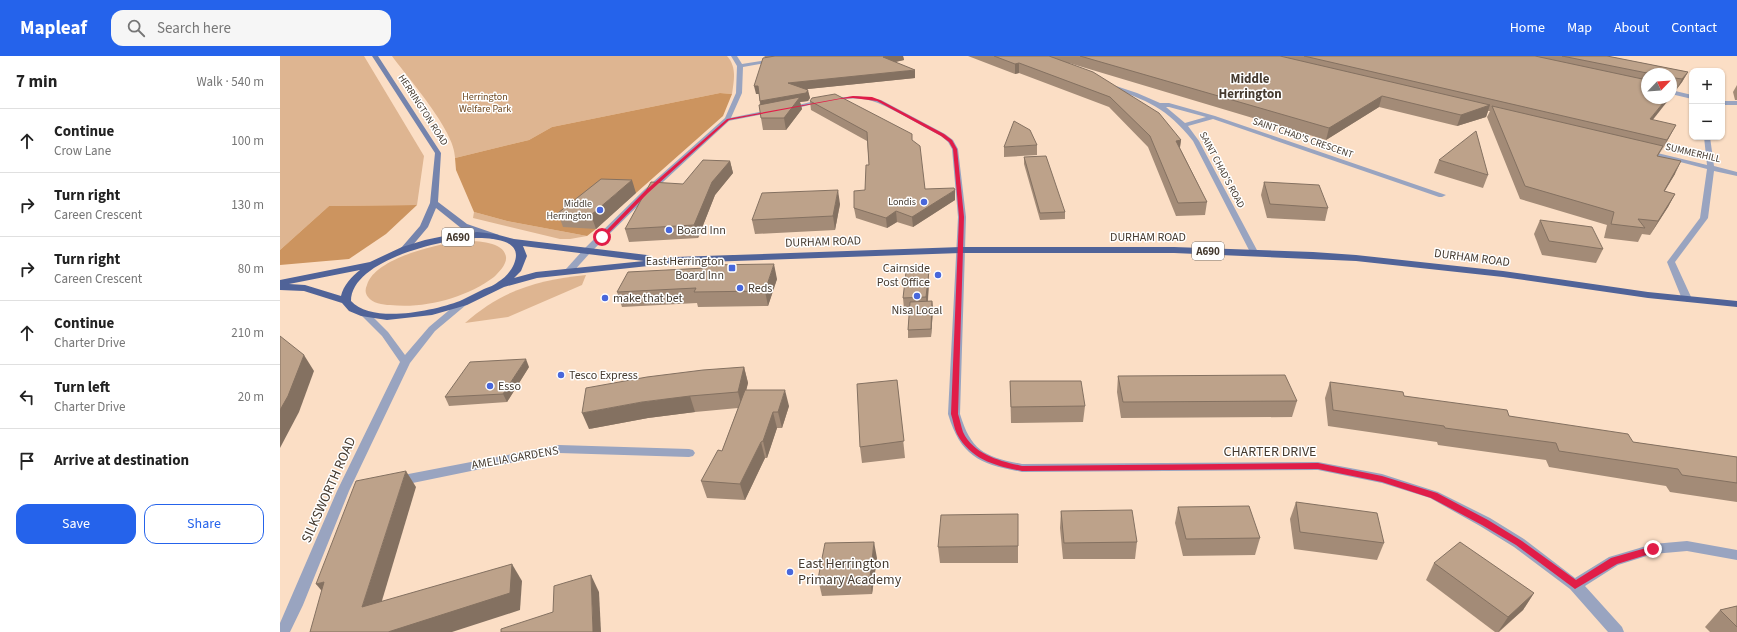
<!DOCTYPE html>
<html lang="en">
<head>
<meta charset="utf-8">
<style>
  :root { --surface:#fff; --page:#f6f6f6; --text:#222; --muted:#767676; --line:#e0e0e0; --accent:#2563eb }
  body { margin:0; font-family:"Source Sans 3",sans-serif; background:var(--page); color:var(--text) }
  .controls { position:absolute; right:12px; top:12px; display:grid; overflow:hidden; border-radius:8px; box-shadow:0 1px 3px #0004 }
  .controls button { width:36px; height:36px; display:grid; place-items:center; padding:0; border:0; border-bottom:1px solid var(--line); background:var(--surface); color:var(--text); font:20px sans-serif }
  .compass { position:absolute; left:1361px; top:12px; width:36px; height:36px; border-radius:50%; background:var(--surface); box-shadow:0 1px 3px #0004; rotate:65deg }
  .stop { position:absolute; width:12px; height:12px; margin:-9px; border:3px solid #e11d48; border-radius:50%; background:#fff }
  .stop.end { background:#e11d48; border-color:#fff; box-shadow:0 1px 4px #0008 }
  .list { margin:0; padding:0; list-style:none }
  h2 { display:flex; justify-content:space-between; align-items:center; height:52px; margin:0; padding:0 16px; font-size:17px }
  h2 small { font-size:13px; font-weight:400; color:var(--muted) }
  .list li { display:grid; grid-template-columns:26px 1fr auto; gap:12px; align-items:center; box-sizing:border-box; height:64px; padding:0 16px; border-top:1px solid var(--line) }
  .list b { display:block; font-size:15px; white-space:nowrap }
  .list p { margin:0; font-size:13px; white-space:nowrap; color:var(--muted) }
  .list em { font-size:13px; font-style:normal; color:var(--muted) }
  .actions { display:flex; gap:8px; padding:12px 16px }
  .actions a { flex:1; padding:9px 0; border:1px solid var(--accent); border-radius:12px; text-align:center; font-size:14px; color:var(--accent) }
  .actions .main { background:var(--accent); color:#fff }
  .icon { flex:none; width:22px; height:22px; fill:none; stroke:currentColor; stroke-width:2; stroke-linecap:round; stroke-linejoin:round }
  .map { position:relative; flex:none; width:1457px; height:576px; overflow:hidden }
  header { display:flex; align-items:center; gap:24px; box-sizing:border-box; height:56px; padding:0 20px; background:var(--accent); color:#fff }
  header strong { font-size:19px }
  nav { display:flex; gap:22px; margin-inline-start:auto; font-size:14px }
  .search { width:280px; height:36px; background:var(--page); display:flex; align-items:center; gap:10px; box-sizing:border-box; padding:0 14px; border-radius:12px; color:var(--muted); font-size:15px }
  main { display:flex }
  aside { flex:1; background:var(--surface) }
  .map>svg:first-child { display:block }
  .green { fill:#deb591 }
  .forest { fill:#cc945f }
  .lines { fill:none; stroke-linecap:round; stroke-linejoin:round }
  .minor { fill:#99a4c0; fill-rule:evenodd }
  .tertiary { fill:#99a4c0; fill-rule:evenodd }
  .secondary { fill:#7584ad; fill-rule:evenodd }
  .trunk { fill:#506398; fill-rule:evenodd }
  .wall { fill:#a38b77 }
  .shaded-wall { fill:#847161 }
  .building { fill:#bda28a; stroke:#847161 }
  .route { fill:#e11d48 }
  .poi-dot { fill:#4867db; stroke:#fff; stroke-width:1.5 }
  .labels { text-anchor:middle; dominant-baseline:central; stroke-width:3; stroke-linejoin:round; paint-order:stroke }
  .far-park-label { font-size:10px; fill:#6e4820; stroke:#fff }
  .far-street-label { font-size:10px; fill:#453a2f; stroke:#fff }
  .far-poi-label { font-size:10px; fill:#453a2f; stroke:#fff; text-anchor:end }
  .shield { fill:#fff; stroke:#7d756d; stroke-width:1 }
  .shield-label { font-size:11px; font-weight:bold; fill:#453a2f }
  .poi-label { font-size:12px; fill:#453a2f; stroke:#fff; text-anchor:start }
  .street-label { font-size:12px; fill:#453a2f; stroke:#fff }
  .far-district-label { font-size:13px; font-weight:bold; fill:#453a2f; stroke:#fff }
  .near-street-label { font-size:14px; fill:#453a2f; stroke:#fff }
  .near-poi-label { font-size:14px; fill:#453a2f; stroke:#fff; text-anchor:start }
</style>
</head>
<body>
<header>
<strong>Mapleaf</strong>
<div class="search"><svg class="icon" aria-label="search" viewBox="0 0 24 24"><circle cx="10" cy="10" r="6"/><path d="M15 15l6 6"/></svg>Search here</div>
<nav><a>Home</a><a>Map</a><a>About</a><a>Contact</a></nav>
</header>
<main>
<aside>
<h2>7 min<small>Walk · 540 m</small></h2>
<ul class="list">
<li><svg class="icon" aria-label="ahead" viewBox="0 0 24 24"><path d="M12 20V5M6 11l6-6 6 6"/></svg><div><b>Continue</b><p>Crow Lane</p></div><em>100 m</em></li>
<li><svg class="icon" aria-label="right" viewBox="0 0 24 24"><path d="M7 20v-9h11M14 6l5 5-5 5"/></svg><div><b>Turn right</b><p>Careen Crescent</p></div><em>130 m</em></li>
<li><svg class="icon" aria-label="right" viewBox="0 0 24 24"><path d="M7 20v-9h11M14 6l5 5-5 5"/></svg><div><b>Turn right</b><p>Careen Crescent</p></div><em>80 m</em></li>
<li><svg class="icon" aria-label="ahead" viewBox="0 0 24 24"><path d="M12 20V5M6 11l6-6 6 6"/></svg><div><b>Continue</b><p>Charter Drive</p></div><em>210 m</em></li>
<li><svg class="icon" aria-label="left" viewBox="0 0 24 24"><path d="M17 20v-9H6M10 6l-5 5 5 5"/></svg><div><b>Turn left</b><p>Charter Drive</p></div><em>20 m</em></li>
<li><svg class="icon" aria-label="arrive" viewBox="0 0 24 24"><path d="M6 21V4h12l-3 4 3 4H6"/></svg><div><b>Arrive at destination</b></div></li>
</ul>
<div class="actions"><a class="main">Save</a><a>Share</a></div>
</aside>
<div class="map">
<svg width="1457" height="576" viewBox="0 0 1457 576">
  <rect width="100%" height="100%" fill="#fbdec5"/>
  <g class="green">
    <path d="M0,0h84l60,100 -7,49 -88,1 -49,44z"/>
    <path d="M112,0h335c10,11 7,24 5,38l-12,-1 -168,34 -23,13 -74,18c1,-26 -47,-80 -63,-102z"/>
    <path d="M194,156l33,9 80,15 -17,3h-10l-87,-21z"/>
    <path d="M180,185c12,0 44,-1 46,16 1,7 -7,15 -12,20 -28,21 -70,32 -104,28 -7,0 -18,-2 -22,-8 -3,-4 -3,-8 -1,-12 8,-27 69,-40 93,-44z"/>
    <path d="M306,219l-4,10 -74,32 -43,6c37,-33 73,-43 121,-48z"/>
  </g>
  <g class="forest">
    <path d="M440,37l12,1 -9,22 -87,77 -30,-1 -10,37 -9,7 -80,-15 -33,-9 -18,-42 -1,-12 74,-18 23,-13z"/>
    <path d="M137,149l-31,29 -37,25 -69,6v-15l49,-44z"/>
  </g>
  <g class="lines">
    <g class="minor">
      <path d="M830,28l27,9 23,10h9l46,13 231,79 -4,2h-3l-226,-78 -25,7 11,15 59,111 -1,2h-6l-58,-113c-26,-33 -46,-41 -85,-54l-1,-1zM886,51h3l37,10 -21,6z"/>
      <path d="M1391,34l21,5v4l-21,-5z"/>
      <path d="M577,40l24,4 64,34 8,6 5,9 8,68 -6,197c11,37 25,43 62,50l296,-2 64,12 56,18 52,26 34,21 51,39 34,-21 44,-13 34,-3 50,9v10l-50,-9 -34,3 -35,11 -33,21 37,41 2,5h-16l-38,-43 -56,-42 -34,-21 -50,-28 -48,-15 -64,-13 -296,2c-42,-8 -61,-15 -74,-58l10,-197 -6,-68 -4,-7 -7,-6c-21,-11 -42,-24 -63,-33 -25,-11 -64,1 -89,7l-3,-2 37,-9z"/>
      <rect x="1442" y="45" width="15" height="4"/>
      <path d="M493,53l3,2 -1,1 -47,9 -3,-2z"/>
      <path d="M1424,81h6l4,29 23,6v4l-23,-5 -6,47 -33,44 17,37 -5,3 -5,-3 -15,-37 33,-44 7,-49 -65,-17 3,-2 62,15z"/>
      <path d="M307,192l3,1 1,2 -1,2 -18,20h-6l-1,-2 1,-2 18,-20z"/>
      <path d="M279,389l130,4 4,1 2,3 -2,3 -4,1 -130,-4 -161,33 -4,-2 -2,-3 2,-3 4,-2z"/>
    </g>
    <g class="tertiary">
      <path d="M451,0h6l5,8 32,-5 3,2 -34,6 -1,26 -12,27 -80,74 -60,59h-6l-1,-2 1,-2 60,-59 81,-72 11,-25 1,-27z"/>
      <path d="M183,244l5,3 -2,2 -31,26 -25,32 -61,128 -46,114 -13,27h-10v-9l57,-132 63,-129 -18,-26 -22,-22 5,-3 3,1 20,20 17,23 24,-28 31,-26z"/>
    </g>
    <path class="secondary" d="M92,0h6l63,97 -3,49 29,22 32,11v4h-6l-32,-11 -25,-20 -8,19 -21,25h-6l-1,-2 1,-2 19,-22 10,-23 5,-50z"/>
    <path class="trunk" d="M197,176l18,2 19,5 133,16 3,1 2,2 -2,2 26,-3 285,-10h213l139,5 43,3 147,16 145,21 89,9v6l-89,-9 -145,-21 -147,-16 -182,-8h-213l-285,10 -139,15 -33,9 -37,18 -35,10 -45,5 -26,-4 -12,-5 -7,-8 -38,-12 -24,-1v-10l90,-18 32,-15 23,-7 19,-4zM202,182c17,1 41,4 32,26 -3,7 -9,14 -16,18 -3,3 -9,5 -14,7 -8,4 -16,8 -24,12 -27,10 -88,23 -109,0 0,-42 98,-64 131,-63zM243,190l121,15 -108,11 -22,6 7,-7 6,-15zM80,214c-8,6 -17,16 -19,26l-36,-11 -16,-1z"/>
  </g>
  <g class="wall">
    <path d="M484,0h139l1,4 -10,2 21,16 -108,11 3,9 -2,3 -8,1 2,7 -16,21h-23l-2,-12 -1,-13 -1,-11h-3l9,-37z"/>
    <path d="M688,0h639l81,16 -6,10 -6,8h-1l-4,7v-23h-24v24l6,22 17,16 -12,20 17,18 -11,17 11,3 -7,13 -18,28 -8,-1 -4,8 -34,-4 3,-13 -87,-26 -33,-82 3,-6h-2l-2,6 -29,9 -78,-19 -53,33 -257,-77v1l112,76 -1,8 27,54 -2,13 -29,1 -28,-69 -39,-40 -90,-34 -4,1z"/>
    <path d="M1457,29v15h-2l-2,-8z"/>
    <path d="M530,45l102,39 13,49 30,11 -42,27 -16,-5 -10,6 -31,-10 -2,-10 11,-18 4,-25 -2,-24 -56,-31z"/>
    <path d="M757,89v10l-33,2v-10z"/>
    <path d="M744,101l41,55v7l-25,1 -16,-56z"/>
    <path d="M1159,104l49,15 -5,13 -49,-15z"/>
    <path d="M450,105l3,12 -18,22 -17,43 -69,4 -4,-13 58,-45z"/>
    <path d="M984,126l64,26 -3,13 -58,-3 -6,-23z"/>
    <path d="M356,137l-40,36 -33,-2 -5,-14z"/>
    <path d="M560,148l-5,26 -80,4 -3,-14z"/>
    <path d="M1260,164l63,29 -7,14 -54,-8 -8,-21z"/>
    <path d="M497,223l-9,27 -70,1 -1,-4 -75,4 -5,-15z"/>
    <path d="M649,226l-1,19h4l1,8 -2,28 -23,1v-8l2,-21h-6l-1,-11z"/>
    <path d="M249,311l-22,35 -58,4 -4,-9z"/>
    <path d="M464,311l4,16 -2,7 43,16 -7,22h-5l-10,30h-2l-20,42 -38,-2 -6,-17 21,-30 16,-43 -43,4 -47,6 -59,11z"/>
    <path d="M838,320l179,25 -5,16 -171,1 -4,-26z"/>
    <path d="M617,324l8,78 -43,5 -2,-16z"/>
    <path d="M730,325l75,25 -2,16 -72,1z"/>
    <path d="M1050,326l179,34 124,26 104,15v45l-67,-10 -4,-6 -117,-19 -3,-7 -108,-15 -1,-3 -109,-16 -3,-28z"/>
    <path d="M1016,446l88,41 -7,17 -83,-11 -4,-30z"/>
    <path d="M898,451l82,31 -5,17 -72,1 -8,-33z"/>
    <path d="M781,455l76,31 -2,17h-72l-3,-31z"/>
    <path d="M738,490v17h-78l-2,-16z"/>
    <path d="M597,502l-5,36 -50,2 -4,-17z"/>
    <path d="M1154,507l100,30 -11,17 -24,22h-4l-69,-52z"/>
    <path d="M1457,550v26h-27l-5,-5 15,-17z"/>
  </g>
  <g class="shaded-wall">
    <path d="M608,0h15l1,4 -21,5v-8z"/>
    <path d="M739,7v10l-4,1v-10z"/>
    <path d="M635,14v8l-126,13 -1,-8z"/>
    <path d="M1408,16l-6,10 -6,8 6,-11z"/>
    <path d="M1397,29l-5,11 -1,1v-4z"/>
    <path d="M474,30h4l2,8h-4z"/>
    <path d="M528,34l2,8 -2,3 -8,1 2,7 -16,21 -2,-12 -23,-9 -1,-8z"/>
    <path d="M1102,40l-3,11 -53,33 3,-12z"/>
    <path d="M1387,42h3l-26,33 6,-12z"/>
    <path d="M1210,49l-4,12 -29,9 4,-11z"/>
    <path d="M1396,69l-6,11 -9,16 6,-12z"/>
    <path d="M901,84l-2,12 -3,-11z"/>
    <path d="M450,105l3,12 -18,22 -17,43 -4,-13 18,-43z"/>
    <path d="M1401,105l-6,13 -18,30 7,-13z"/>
    <path d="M352,124l4,13 -40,36 -5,-14z"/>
    <path d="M558,134l2,14 -5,26 -2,-14z"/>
    <path d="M675,134v10l-42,27 -1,-10z"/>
    <path d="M1395,138l-7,13 -18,28 8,-14z"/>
    <path d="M616,155l1,11 -10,6 -1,-10z"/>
    <path d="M494,208l3,15 -9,27 -3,-15z"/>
    <path d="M649,215v11l-2,27 -1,-12z"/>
    <path d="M652,245l1,8 -2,28v-8z"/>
    <path d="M24,299l10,16 -15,41 -19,36v-38z"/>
    <path d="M246,303l3,8 -22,35 -4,-8z"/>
    <path d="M464,311l4,16 -6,25 -4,-16z"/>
    <path d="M505,334l4,16 -7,22 -4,-16z"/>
    <path d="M410,340l5,16 -47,6 -59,11 -7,-16 60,-11z"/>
    <path d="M493,356l4,16 -10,30 -4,-17z"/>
    <path d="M481,386l4,16 -20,42 -5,-16z"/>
    <path d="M126,415l10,16 -41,137 -13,-17z"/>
    <path d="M594,486l3,16 -5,36 -2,-17z"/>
    <path d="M232,508l10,17 -2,29 -68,22h-64z"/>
    <path d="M311,519l8,17 2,40h-8z"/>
    <path d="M44,526l6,19 -14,-17z"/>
    <path d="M1254,537l-11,17 -25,22 10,-15z"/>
  </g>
  <g class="building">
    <path d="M495,0h113l-5,1 32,13 -127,13 20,7 -2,3 -46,8 -2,-15h-4l9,-28z"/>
    <path d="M714,0h55l44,16 66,41 22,27 -5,1 31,61 -29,1 -28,-67 -40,-39 -91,-34 -4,1z"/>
    <path d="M800,0h200l210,49 -29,10 -79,-19 -53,32z"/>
    <path d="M1024,0h231l112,24v18h20l-17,21 26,6 -9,15z"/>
    <path d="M1282,0h45l81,16 -6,7 -7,-1v5l2,2 -6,8v-19h-19z"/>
    <path d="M555,38l77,40v6l8,6 5,43 29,-1 1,2 -43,27 -16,-6 -10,7 -32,-10v-17l11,-1 1,-25h3l-2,-33 -57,-31 2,-3z"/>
    <path d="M520,41l-16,21h-23l-2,-13z"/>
    <path d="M1212,50l171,40 -6,10 24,5 -17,30 11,3 -17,27 -20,-2 7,9 -34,-4 3,-12 -89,-26z"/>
    <path d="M734,65l16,9 7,15 -33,2z"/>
    <path d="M1196,75l12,44 -49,-15z"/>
    <path d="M766,100l19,56 -25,1 -16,-56z"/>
    <path d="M423,104l27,1 -18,21 -18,43 -69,4 26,-47 32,2z"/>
    <path d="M321,123l31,1 -41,35 -33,-2z"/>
    <path d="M984,126l55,3 9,23 -58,-4z"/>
    <path d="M558,134l-5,26 -81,4 10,-27z"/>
    <path d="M1260,164l52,7 11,22 -54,-8z"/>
    <path d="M494,208l-9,27 -71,1 2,-4 -79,4 11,-20 77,-4 1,-3z"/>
    <path d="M649,215l-3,26 -23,1 3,-26z"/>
    <path d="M652,245l-1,28 -23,1 2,-28z"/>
    <path d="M0,280l24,19 -16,41 -8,14z"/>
    <path d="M246,303l-23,35 -58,3 25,-35z"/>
    <path d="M464,311l-6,25 -48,4 -48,6 -60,11 4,-25 61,-11 56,-7z"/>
    <path d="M1005,319l12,26 -174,1 -5,-26z"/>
    <path d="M617,324l7,61 -44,6 -3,-63z"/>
    <path d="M730,325h71l4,25 -74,1z"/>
    <path d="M1050,326l73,10 1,4 103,14 2,6 119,18 5,8 104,15v26l-55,-8 -4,-6 -119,-18 -3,-8 -111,-15 -1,-2 -111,-16z"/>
    <path d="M465,334h40l-7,22h-5l-10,29 -2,1 -21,42 -39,-3 17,-31 4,1z"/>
    <path d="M126,415l-44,136 150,-43 -2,29 -122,39h-78l14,-50 -8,2 40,-103z"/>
    <path d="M1016,446l81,11 7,30 -84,-11z"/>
    <path d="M969,450l11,32 -74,1 -8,-32z"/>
    <path d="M852,454l5,32 -73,1 -3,-32z"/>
    <path d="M738,458v32l-80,1 3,-32z"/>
    <path d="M594,486l-4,35 -52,2 7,-36z"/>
    <path d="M1180,486l74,51 -26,24 -74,-54z"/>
    <path d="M311,519l2,57h-92v-3l52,-17 1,-26z"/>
    <path d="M1457,550v21l-17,-17z"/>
  </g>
  <path class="route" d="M573,40l19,1 8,3 64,34 8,6 5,9 7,68 -6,197c2,6 3,12 5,18 11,23 37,29 59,34l296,-3 64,13 55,17 51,27 34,21 54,39 35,-22 42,-12 3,1 1,2 -1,3 -39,12 -42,25 -59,-44 -34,-20 -51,-27 -49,-16 -64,-13 -296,2c-26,-5 -51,-11 -65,-37 -3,-6 -4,-14 -6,-20l8,-197 -6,-68 -4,-7 -8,-6 -64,-35 -24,-3 -13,1 -111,21 -81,73 -44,45 -4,-1 45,-46 82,-72z"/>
  <g class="poi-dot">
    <circle cx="644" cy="146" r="4"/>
    <circle cx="320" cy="154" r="4"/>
    <circle cx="389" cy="174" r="4"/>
    <rect x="448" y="208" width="8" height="8" rx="2"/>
    <circle cx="658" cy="219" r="4"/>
    <circle cx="460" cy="232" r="4"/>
    <circle cx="637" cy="240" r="4"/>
    <circle cx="325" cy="242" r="4"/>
    <circle cx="281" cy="319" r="4"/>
    <circle cx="210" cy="330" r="4"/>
    <circle cx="510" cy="516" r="4"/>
  </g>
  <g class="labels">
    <g class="far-park-label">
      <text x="205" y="41">Herrington<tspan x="205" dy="12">Welfare Park</tspan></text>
    </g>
    <g class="far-street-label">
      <text transform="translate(143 54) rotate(57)">HERRINGTON ROAD</text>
      <text transform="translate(1023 82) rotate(19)">SAINT CHAD'S CRESCENT</text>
      <text transform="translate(1413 97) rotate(13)">SUMMERHILL</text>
      <text transform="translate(942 114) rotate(62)">SAINT CHAD'S ROAD</text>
    </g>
    <g class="far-poi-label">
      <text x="636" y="146">Londis</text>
      <text x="312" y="148">Middle<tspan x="312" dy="12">Herrington</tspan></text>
    </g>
    <g class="shield">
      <rect x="162" y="172" width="32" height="18" rx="3"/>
      <rect x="912" y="186" width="32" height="18" rx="3"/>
    </g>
    <g class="shield-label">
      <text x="178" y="181">A690</text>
      <text x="928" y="195">A690</text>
    </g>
    <g class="poi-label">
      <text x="397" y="174">Board Inn</text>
      <text x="444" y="205" text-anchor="end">East Herrington<tspan x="444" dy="14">Board Inn</tspan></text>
      <text x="650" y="212" text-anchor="end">Cairnside<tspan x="650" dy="14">Post Office</tspan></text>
      <text x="468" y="232">Reds</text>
      <text x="333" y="242">make that bet</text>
      <text x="637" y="254" text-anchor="middle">Nisa Local</text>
      <text x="289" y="319">Tesco Express</text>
      <text x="218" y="330">Esso</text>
    </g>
    <g class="street-label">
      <text x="868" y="181">DURHAM ROAD</text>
      <text transform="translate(543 186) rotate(-2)">DURHAM ROAD</text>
      <text transform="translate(1192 202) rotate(7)">DURHAM ROAD</text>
      <text transform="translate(235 402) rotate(-10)">AMELIA GARDENS</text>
    </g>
    <g class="far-district-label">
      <text x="970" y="23">Middle<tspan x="970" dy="15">Herrington</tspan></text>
    </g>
    <g class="near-street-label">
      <text x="990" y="396">CHARTER DRIVE</text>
      <text transform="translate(49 434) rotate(-66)">SILKSWORTH ROAD</text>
    </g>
    <g class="near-poi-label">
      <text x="518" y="508">East Herrington<tspan x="518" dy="16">Primary Academy</tspan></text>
    </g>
  </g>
</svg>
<div class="controls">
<button>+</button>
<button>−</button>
</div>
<svg class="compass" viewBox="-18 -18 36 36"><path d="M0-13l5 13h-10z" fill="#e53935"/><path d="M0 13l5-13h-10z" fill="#767676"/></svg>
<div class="stop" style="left:322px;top:181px"></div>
<div class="stop end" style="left:1373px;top:493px"></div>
</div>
</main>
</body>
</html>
